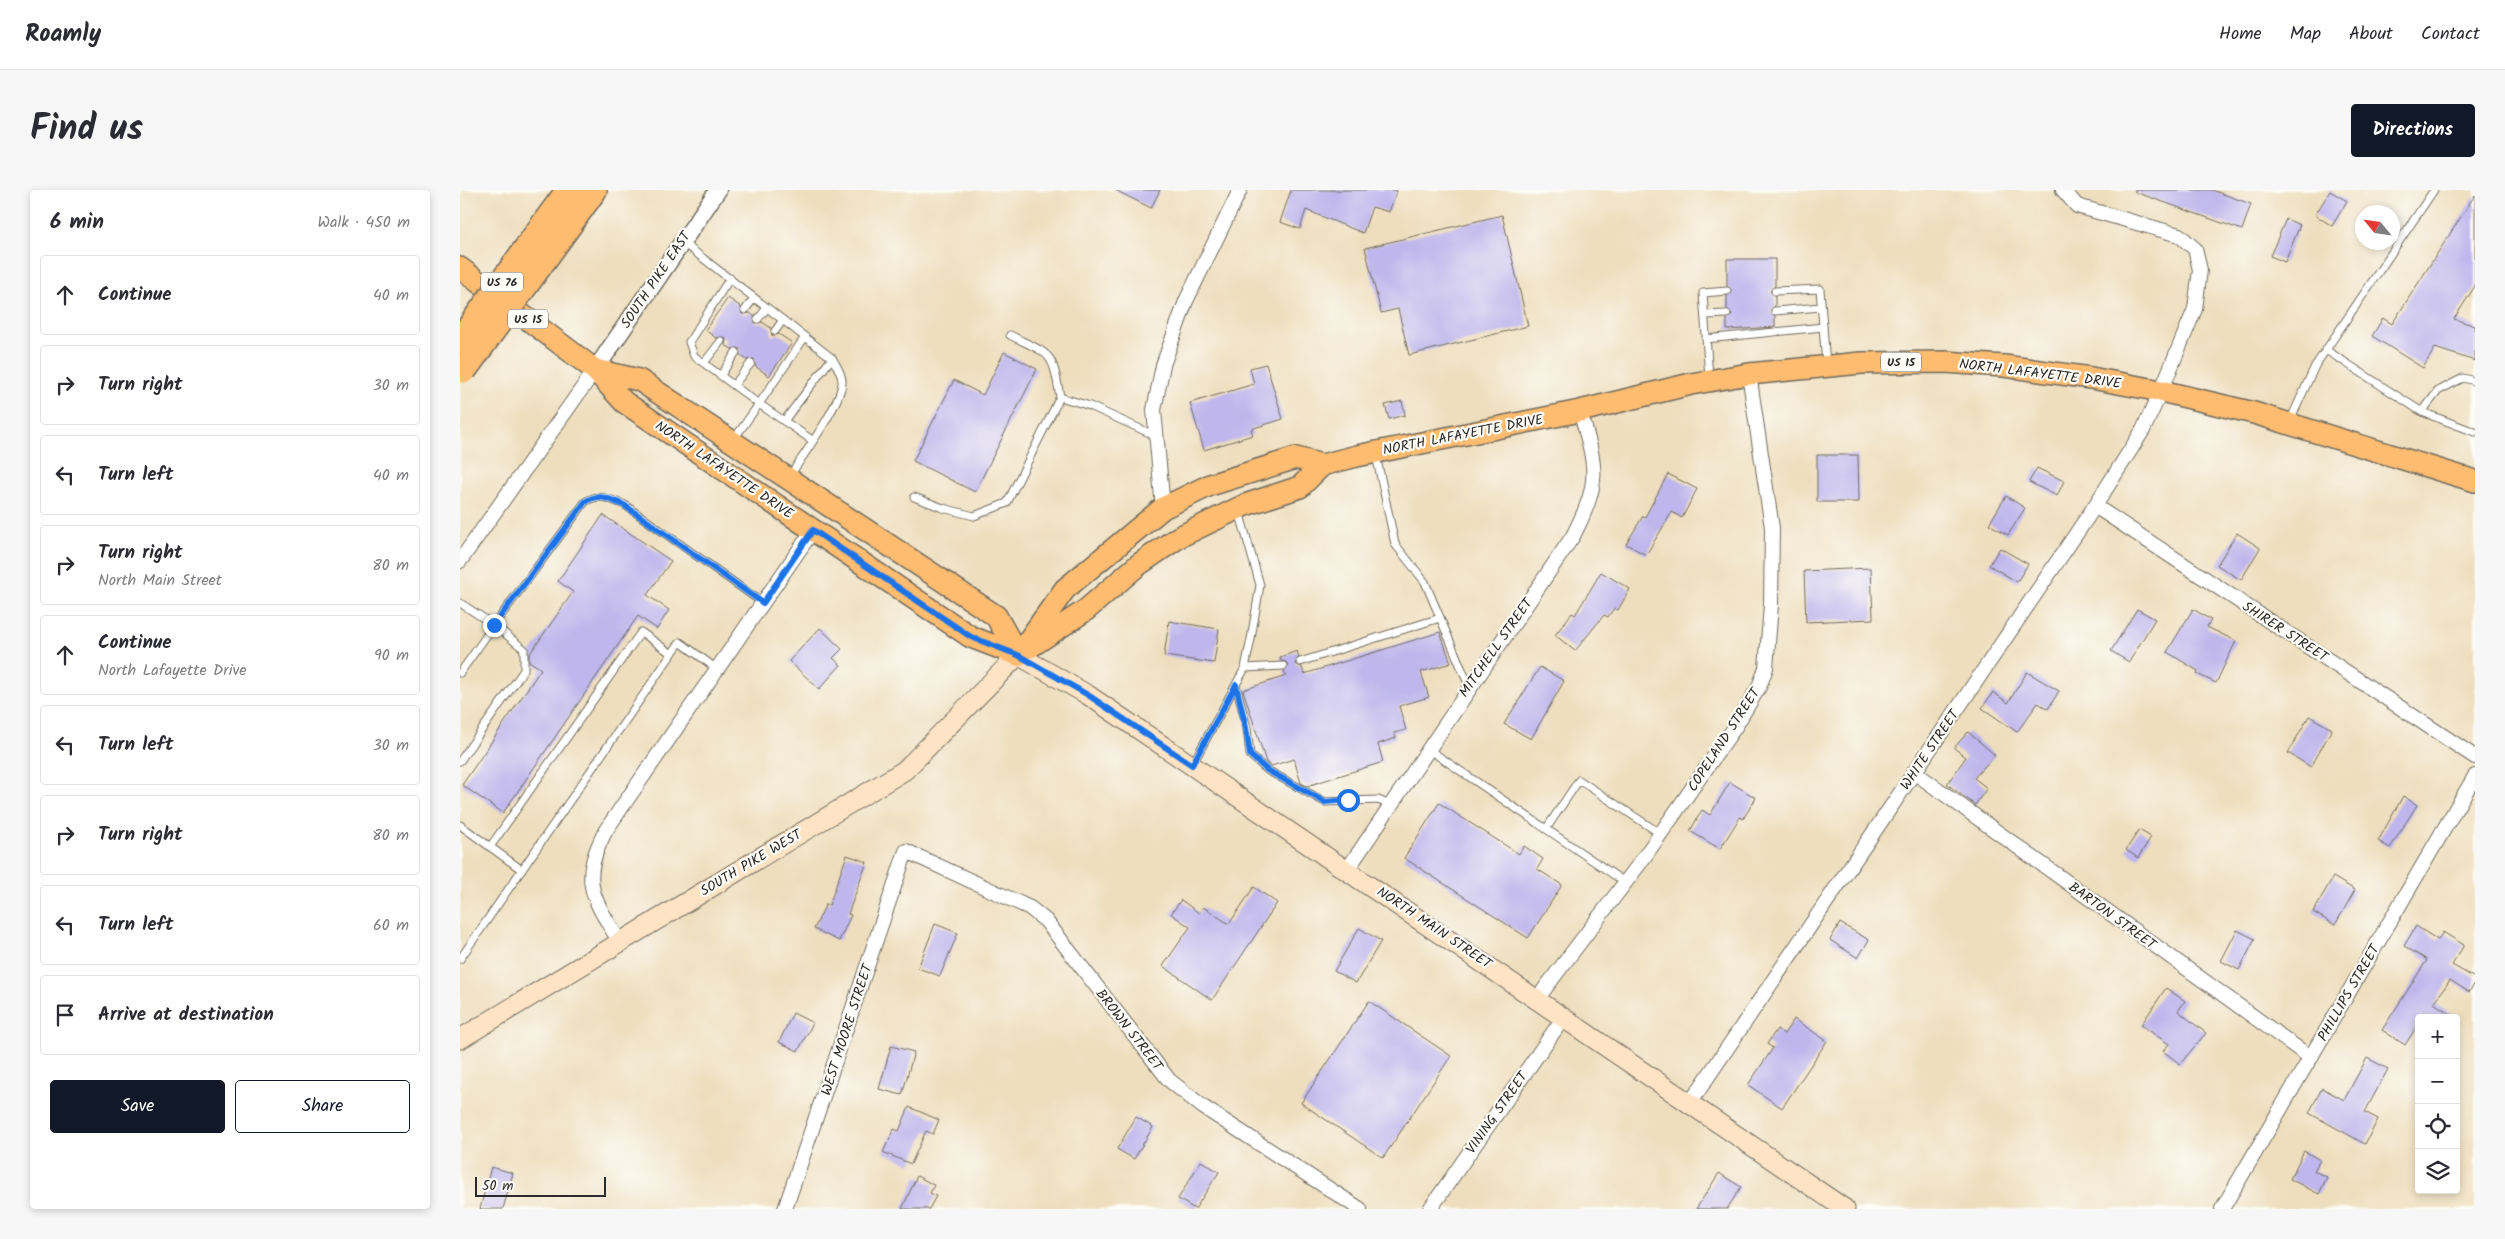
<!DOCTYPE html>
<html lang="en">
<head>
<meta charset="utf-8">
<style>
  :root { --surface:#fff; --page:#f7f7f7; --text:#2b2b33; --muted:#7c7c81; --line:#e1e1e2; --accent:#111827 }
  body { margin:0; font-family:Kalam,sans-serif; background:var(--page); color:var(--text) }
  .controls { position:absolute; right:15px; bottom:15px; display:grid; overflow:hidden; border-radius:5px; box-shadow:0 2px 8px #0003 }
  .controls button { width:45px; height:45px; display:grid; place-items:center; padding:0; border:0; border-bottom:1px solid var(--line); background:var(--surface); color:var(--text); font:25px sans-serif }
  .compass { position:absolute; left:1895px; top:15px; width:45px; height:45px; border-radius:50%; background:var(--surface); box-shadow:0 2px 8px #0003; rotate:299deg }
  .scale { position:absolute; left:15px; bottom:12px; width:131px; box-sizing:border-box; padding-left:5px; border:2px solid #2b2b2b; border-top:0; font-size:14px; line-height:18px; white-space:nowrap; color:#2b2b2b; -webkit-text-stroke:4px #fdfcf7; paint-order:stroke }
  .stop { position:absolute; width:15px; height:15px; margin:-11px; border:4px solid #1a73e8; border-radius:50%; background:#fff }
  .stop.end { background:#1a73e8; border-color:#fff; box-shadow:0 1px 5px #0008 }
  .list { margin:0; padding:0; list-style:none }
  h2 { display:flex; justify-content:space-between; align-items:center; height:65px; margin:0; padding:0 20px; font-size:21px }
  h2 small { font-size:16px; font-weight:400; color:var(--muted) }
  .list li { display:grid; grid-template-columns:32px 1fr auto; gap:15px; align-items:center; box-sizing:border-box; height:80px; margin:0 10px 10px; padding:0 10px; border:1px solid var(--line); border-radius:5px }
  .list b { display:block; font-size:19px; white-space:nowrap }
  .list p { margin:0; font-size:16px; white-space:nowrap; color:var(--muted) }
  .list em { font-size:16px; font-style:normal; color:var(--muted) }
  .actions { display:flex; gap:10px; padding:15px 20px }
  .actions a { flex:1; padding:11px 0; border:1px solid var(--accent); border-radius:5px; text-align:center; font-size:18px; color:var(--accent) }
  .actions .main { background:var(--accent); color:#fff }
  .icon { flex:none; width:28px; height:28px; fill:none; stroke:currentColor; stroke-width:2; stroke-linecap:round; stroke-linejoin:round }
  .map { position:relative; flex:none; width:2015px; height:1019px; overflow:hidden; border-radius:5px }
  header { display:flex; align-items:center; gap:30px; box-sizing:border-box; height:70px; padding:0 25px; background:var(--surface); border-bottom:1px solid var(--line) }
  header strong { font-size:24px }
  nav { display:flex; gap:28px; margin-inline-start:auto; font-size:18px }
  .intro { display:flex; align-items:center; justify-content:space-between; box-sizing:border-box; height:120px; padding:0 30px }
  h1 { margin:0; font-size:35px }
  .button { padding:12px 22px; border-radius:5px; background:var(--accent); color:#fff; font-size:18px; font-weight:700 }
  main { display:flex; gap:30px; padding:0 30px }
  aside { flex:1; background:var(--surface); border-radius:5px; box-shadow:0 2px 8px #0003 }
  .map>svg:first-child { display:block }
  .building { fill:#beb6ec }
  .lines { fill:none; stroke-linecap:round; stroke-linejoin:round }
  .service-casing { stroke:#6f6a5e; stroke-width:9 }
  .minor-casing { stroke:#6f6a5e; stroke-width:16 }
  .tertiary-casing { stroke:#6f6a5e; stroke-width:19 }
  .secondary-casing { stroke:#6f6a5e; stroke-width:21 }
  .primary-casing { stroke:#6f6a5e; stroke-width:24 }
  .motorway-casing { stroke:#6f6a5e; stroke-width:28 }
  .service { stroke:#fff; stroke-width:7 }
  .minor { stroke:#fff; stroke-width:14 }
  .tertiary { stroke:#fff; stroke-width:16 }
  .secondary { stroke:#fee4c5; stroke-width:19 }
  .primary { stroke:#fdbc6f; stroke-width:21 }
  .motorway { stroke:#fdbc6f; stroke-width:25 }
  .motorway-bridge-casing { stroke:#6f6a5e; stroke-width:28; stroke-linecap:butt }
  .motorway-bridge { stroke:#fdbc6f; stroke-width:25 }
  .route { stroke:#1a73e8; stroke-width:6 }
  .labels { text-anchor:middle; dominant-baseline:central; stroke-width:4.5; stroke-linejoin:round; paint-order:stroke }
  .shield { fill:#fdfcf7; stroke:#6a6a68; stroke-width:1 }
  .shield-label { font-size:12px; font-weight:bold; fill:#2b2b2b }
  .street-label { font-size:14px; fill:#2b2b2b; stroke:#fdfcf7 }
</style>
</head>
<body>
<header>
<strong>Roamly</strong>
<nav><a>Home</a><a>Map</a><a>About</a><a>Contact</a></nav>
</header>
<div class="intro"><h1>Find us</h1><a class="button">Directions</a></div>
<main>
<aside>
<h2>6 min<small>Walk · 450 m</small></h2>
<ul class="list">
<li><svg class="icon" aria-label="ahead" viewBox="0 0 24 24"><path d="M12 20V5M6 11l6-6 6 6"/></svg><div><b>Continue</b></div><em>40 m</em></li>
<li><svg class="icon" aria-label="right" viewBox="0 0 24 24"><path d="M7 20v-9h11M14 6l5 5-5 5"/></svg><div><b>Turn right</b></div><em>30 m</em></li>
<li><svg class="icon" aria-label="left" viewBox="0 0 24 24"><path d="M17 20v-9H6M10 6l-5 5 5 5"/></svg><div><b>Turn left</b></div><em>40 m</em></li>
<li><svg class="icon" aria-label="right" viewBox="0 0 24 24"><path d="M7 20v-9h11M14 6l5 5-5 5"/></svg><div><b>Turn right</b><p>North Main Street</p></div><em>80 m</em></li>
<li><svg class="icon" aria-label="ahead" viewBox="0 0 24 24"><path d="M12 20V5M6 11l6-6 6 6"/></svg><div><b>Continue</b><p>North Lafayette Drive</p></div><em>90 m</em></li>
<li><svg class="icon" aria-label="left" viewBox="0 0 24 24"><path d="M17 20v-9H6M10 6l-5 5 5 5"/></svg><div><b>Turn left</b></div><em>30 m</em></li>
<li><svg class="icon" aria-label="right" viewBox="0 0 24 24"><path d="M7 20v-9h11M14 6l5 5-5 5"/></svg><div><b>Turn right</b></div><em>80 m</em></li>
<li><svg class="icon" aria-label="left" viewBox="0 0 24 24"><path d="M17 20v-9H6M10 6l-5 5 5 5"/></svg><div><b>Turn left</b></div><em>60 m</em></li>
<li><svg class="icon" aria-label="arrive" viewBox="0 0 24 24"><path d="M6 21V4h12l-3 4 3 4H6"/></svg><div><b>Arrive at destination</b></div></li>
</ul>
<div class="actions"><a class="main">Save</a><a>Share</a></div>
</aside>
<div class="map">
<svg width="2015" height="1019" viewBox="0 0 2015 1019">
  <rect width="100%" height="100%" fill="#fdfcf7"/>
  <filter id="ink" filterUnits="userSpaceOnUse"><feTurbulence type="fractalNoise" baseFrequency=".02" numOctaves="2"/><feDisplacementMap in="SourceGraphic" scale="10" xChannelSelector="R" yChannelSelector="G"/><feConvolveMatrix kernelMatrix="1 2 1 2 8 2 1 2 1" color-interpolation-filters="sRGB"/></filter>
  <filter id="wash" filterUnits="userSpaceOnUse"><feTurbulence type="fractalNoise" baseFrequency=".0096" numOctaves="4" result="noise"/><feDisplacementMap in="SourceGraphic" scale="20" xChannelSelector="R" yChannelSelector="G"/><feGaussianBlur stdDeviation="1.12" result="paint"/><feColorMatrix in="noise" values="0 0 0 0 0 0 0 0 0 0 0 0 0 0 0 0 0 1.4 0 .05"/><feComposite in="paint" operator="in"/></filter>
  <g filter="url(#wash)">
    <rect width="100%" height="100%" fill="#eedebd"/>
    <g id="blocks">
      <g class="building">
        <path d="M655,0h45l-9,18z"/>
        <path d="M831,0h106l-8,22 -17,-5 -9,26 -57,-23 -6,19 -20,-7z"/>
        <path d="M1675,0h77l39,14 -9,26 -107,-38z"/>
        <path d="M1870,1l17,10 -15,25 -17,-11z"/>
        <path d="M2015,5v91l-21,33 21,7v35l-40,-13 -12,20 -51,-32 11,-18 9,6z"/>
        <path d="M1042,25l26,111 -119,29 -11,-46 -17,4 -16,-65z"/>
        <path d="M1826,29l14,6 -15,37 -15,-6z"/>
        <path d="M1267,69h48v27l-5,5 5,5v10l-5,5 5,5v11l-48,3v-11l5,-5 -5,-5v-13l5,-5 -5,-5z"/>
        <path d="M268,108l13,9 1,7 8,-1 4,3 1,7 7,-1 9,6 1,8 7,-2 13,9 -23,33 -14,-10 -1,-7 -7,1 -7,-5 -1,-7 -7,1 -7,-4 1,-6 -2,-2 -8,1 -11,-8z"/>
        <path d="M544,162l33,17 -62,123 -62,-31 41,-81 29,15z"/>
        <path d="M806,174l17,55 -32,10 2,6 -49,15 -14,-47 64,-19 -4,-16z"/>
        <path d="M942,211l3,14 -16,4 -4,-14z"/>
        <path d="M1357,265h41l1,47h-42z"/>
        <path d="M1577,278l27,13 -7,15 -28,-14z"/>
        <path d="M1208,284l29,15 -15,29 -10,-6 -26,43 -20,-11 17,-28 2,1z"/>
        <path d="M1546,306l19,12 -17,27 -19,-11z"/>
        <path d="M143,325l68,46 -24,34 22,15 -12,19 -19,-13 -135,197 -41,-28 79,-116 -12,-8v-6l44,-63 -15,-11z"/>
        <path d="M1777,343l23,15 -19,32 -24,-15z"/>
        <path d="M1540,358l28,16 -11,18 -28,-17z"/>
        <path d="M1411,378l2,51 -67,3 -2,-51z"/>
        <path d="M1141,382l29,17 -12,21 -4,-2 -6,9 -4,-2 -29,36 -20,-16 17,-22 3,2z"/>
        <path d="M1677,419l18,10 -26,43 -18,-11z"/>
        <path d="M1733,419l18,11 -4,7 29,14 -20,42 -19,-9 1,-3 -31,-19z"/>
        <path d="M709,431l50,8 -5,34 -50,-7z"/>
        <path d="M360,438l22,21 -9,9 8,7 -22,24 -30,-28z"/>
        <path d="M980,442l11,31 -30,9 8,25 -30,9 7,24 -12,3 2,5 -18,6 5,18 -76,24 -6,-3 -7,-24 -23,7 -5,-4 -23,-72 43,-14 -2,-5 4,-6 -2,-3 -5,-1 -1,-4 17,-6 2,6 -4,7 7,3 2,7z"/>
        <path d="M1080,477l24,14 -33,58 -27,-15z"/>
        <path d="M1567,482l32,19 -11,18 -10,-6 -21,29 -35,-24 11,-16 15,11z"/>
        <path d="M1849,526l23,13 -21,38 -23,-14z"/>
        <path d="M1508,542l27,23 -21,23 13,10 -12,17 -28,-21 19,-27 -12,-9z"/>
        <path d="M1270,592l26,16 -13,21 -3,-2 -20,32 -30,-18 12,-21 8,5z"/>
        <path d="M1943,606l14,9 -27,43 -12,-7z"/>
        <path d="M979,613l80,51 5,-8 19,13 -6,10 25,16 -34,53 -124,-80z"/>
        <path d="M1679,640l12,7 -13,21 -12,-8z"/>
        <path d="M387,665l20,7 -19,52 3,1 -12,26 -25,-12 12,-25 3,1z"/>
        <path d="M1873,687l22,13 -20,35 -22,-13z"/>
        <path d="M794,697l23,16 -65,97 -49,-34 27,-39 -19,-13 10,-14 18,13 4,-6 26,17z"/>
        <path d="M1380,733l29,17 -11,18 -28,-18z"/>
        <path d="M475,734l23,9 -18,43 -22,-8z"/>
        <path d="M1956,736l22,14 5,-8 21,13 -12,20 23,13v5l-6,9 -19,-12 -16,23 22,15h-37v5l-14,22 -23,-15 45,-70 -23,-14z"/>
        <path d="M899,738l22,13 -25,42 -22,-12z"/>
        <path d="M1777,740l18,9 -16,31 -18,-9z"/>
        <path d="M1706,798l19,13 -7,10 28,22 -26,31 -17,-13 6,-7 -28,-19z"/>
        <path d="M909,811l82,55 -68,102 -82,-55z"/>
        <path d="M333,823l20,10 -15,28 -19,-9z"/>
        <path d="M1334,829l33,22 -45,67 -34,-23 25,-37 -6,-4 10,-15 7,5z"/>
        <path d="M431,856l23,6 -12,43 -23,-6z"/>
        <path d="M1907,868l21,11 -23,43 13,7 -13,25 -56,-31 13,-25 22,12z"/>
        <path d="M449,917l30,13 -6,14 -7,-3 -15,33 -28,-12 11,-23 5,2z"/>
        <path d="M676,927l17,10 -19,32 -17,-10z"/>
        <path d="M1844,961l16,9 -6,11 13,6 -8,17 -29,-15z"/>
        <path d="M741,971l18,11 -24,37 -17,-10z"/>
        <path d="M31,977l22,6 -10,36h-23z"/>
        <path d="M1259,983l22,14 -14,22h-31z"/>
        <path d="M457,986l17,9 -4,8 6,3 -7,13h-27z"/>
      </g>
    </g>
  </g>
  <g filter="url(#ink)">
    <use href="#blocks" fill-opacity="0" stroke="#6f6a5e" stroke-width="1"/>
    <g class="lines">
      <g class="service-casing">
        <g id="service">
          <path d="M222,52l150,116c4,7 11,17 10,25 -2,23 -39,72 -52,93"/>
          <path d="M270,88l-41,64 5,14 65,48 46,-67"/>
          <path d="M1315,101l45,-2 6,75"/>
          <path d="M285,120l9,-12"/>
          <path d="M1315,121l46,-4"/>
          <path d="M1245,125l22,-1"/>
          <path d="M298,129l9,-11"/>
          <path d="M315,141l8,-11"/>
          <path d="M550,145c42,21 42,15 50,62"/>
          <path d="M1246,149l117,-12"/>
          <path d="M1866,160l96,62 53,20"/>
          <path d="M244,173l17,-22"/>
          <path d="M261,185l15,-23"/>
          <path d="M1249,188l-6,-85 24,-2"/>
          <path d="M274,195l17,-22"/>
          <path d="M1962,222l16,-21 25,-13 12,3"/>
          <path d="M324,231l48,-63"/>
          <path d="M1830,231l25,-55 119,-176"/>
          <path d="M274,249l25,-35 53,36"/>
          <path d="M916,265l19,89 30,38 44,104"/>
          <path d="M454,307l29,11 31,8 33,-13 53,-106 30,9 66,30"/>
          <path d="M0,413l34,22 91,-123c14,-10 26,-2 40,3l138,98"/>
          <path d="M840,472l140,-44"/>
          <path d="M785,478l38,-2"/>
          <path d="M0,483l34,-48 30,24v21l-64,91"/>
          <path d="M776,495l11,43 3,27 17,15 58,32 53,-2 12,5"/>
          <path d="M968,559l198,134"/>
          <path d="M732,575l53,-97 6,-29 9,-54 -21,-74"/>
          <path d="M0,635l62,45"/>
          <path d="M1086,639l33,-49 82,54"/>
          <path d="M30,657l151,-215 31,22"/>
          <path d="M0,769l220,-317 37,27"/>
        </g>
      </g>
      <g class="minor-casing">
        <g id="minor">
          <path d="M1635,316l380,251"/>
          <path d="M703,318l-9,-98 9,-45 23,-64 54,-111"/>
          <path d="M0,371l135,-191"/>
          <path d="M1454,582l397,286"/>
          <path d="M887,680l226,-334c28,-55 24,-67 7,-125"/>
          <path d="M160,752c-28,-45 -41,-61 -14,-112l207,-300"/>
          <path d="M1077,809l103,-136 95,-136 24,-40 7,-19 5,-63 1,-77 -23,-154"/>
          <path d="M1230,913l405,-597 48,-76 18,-39 34,-82 5,-39 -5,-21 -16,-14 -102,-29 -14,-16"/>
          <path d="M325,1019l121,-358 124,57 16,13 123,159 34,27 157,102"/>
          <path d="M970,1019l134,-192"/>
          <path d="M1762,1019l253,-433"/>
        </g>
      </g>
      <g class="tertiary-casing">
        <path id="tertiary" d="M135,180l123,-180"/>
      </g>
      <g class="secondary-casing">
        <path id="secondary" d="M0,849l445,-269 113,-115 70,40 757,514"/>
      </g>
      <g class="primary-casing">
        <g id="primary">
          <path d="M0,78l135,102 29,32 347,235 47,18"/>
          <path d="M135,180l44,10 357,236 22,39"/>
          <path d="M570,457l56,-37 52,-45 41,-28 66,-32 55,-18 22,-22"/>
          <path d="M558,465l47,-66 98,-81 47,-23 86,-27 26,7 35,-9 223,-45 111,-27 58,-10 112,-11 84,-1 59,4 87,12 70,13 93,22 221,68"/>
        </g>
      </g>
      <g class="motorway-casing">
        <g id="motorway">
          <path d="M84,34l25,-34"/>
          <path d="M101,46l33,-46"/>
        </g>
      </g>
      <use href="#service" class="service"/>
      <use href="#minor" class="minor"/>
      <use href="#tertiary" class="tertiary"/>
      <use href="#secondary" class="secondary"/>
      <use href="#primary" class="primary"/>
      <use href="#motorway" class="motorway"/>
      <g class="motorway-bridge-casing">
        <g id="motorway-bridge">
          <path d="M0,151l84,-117"/>
          <path d="M4,180l97,-134"/>
        </g>
      </g>
      <use href="#motorway-bridge" class="motorway-bridge"/>
    </g>
  </g>
  <g class="lines" filter="url(#ink)">
    <path class="route" d="M34,435l91,-123c14,-10 25,-2 39,3l139,98 50,-73 158,107 47,18 70,40 104,70 44,-80 10,43 4,27 17,15 58,32 23,-2"/>
  </g>
  <g class="labels">
    <g class="shield">
      <rect x="21" y="82.5" width="42" height="19" rx="4"/>
      <rect x="48" y="119.5" width="40" height="19" rx="4"/>
      <rect x="1421" y="162.5" width="40" height="19" rx="4"/>
    </g>
    <g class="shield-label">
      <text x="42" y="92">US 76</text>
      <text x="68" y="129">US 15</text>
      <text x="1441" y="172">US 15</text>
    </g>
    <g class="street-label">
      <text transform="translate(196 90) rotate(-56)">SOUTH PIKE EAST</text>
      <text transform="translate(1580 184) rotate(7)">NORTH LAFAYETTE DRIVE</text>
      <text transform="translate(1003 245) rotate(-11)">NORTH LAFAYETTE DRIVE</text>
      <text transform="translate(264 280) rotate(34)">NORTH LAFAYETTE DRIVE</text>
      <text transform="translate(1825 442) rotate(33)">SHIRER STREET</text>
      <text transform="translate(1036 458) rotate(-55)">MITCHELL STREET</text>
      <text transform="translate(1264 550) rotate(-57)">COPELAND STREET</text>
      <text transform="translate(1470 560) rotate(-56)">WHITE STREET</text>
      <text transform="translate(291 673) rotate(-31)">SOUTH PIKE WEST</text>
      <text transform="translate(1652 726) rotate(36)">BARTON STREET</text>
      <text transform="translate(974 738) rotate(34)">NORTH MAIN STREET</text>
      <text transform="translate(1889 803) rotate(-60)">PHILLIPS STREET</text>
      <text transform="translate(387 840) rotate(-72)">WEST MOORE STREET</text>
      <text transform="translate(669 840) rotate(52)">BROWN STREET</text>
      <text transform="translate(1037 923) rotate(-55)">VINING STREET</text>
    </g>
  </g>
</svg>
<div class="controls">
<button>+</button>
<button>−</button>
<button><svg class="icon" aria-label="locate" viewBox="0 0 24 24"><circle cx="12" cy="12" r="6"/><path d="M12 2v4M12 18v4M2 12h4M18 12h4"/></svg></button>
<button><svg class="icon" aria-label="layers" viewBox="0 0 24 24"><path d="M12 4l9 5-9 5-9-5zM3 14l9 5 9-5"/></svg></button>
</div>
<svg class="compass" viewBox="-18 -18 36 36"><path d="M0-13l5 13h-10z" fill="#e53935"/><path d="M0 13l5-13h-10z" fill="#7c7c81"/></svg>
<div class="scale">50 m</div>
<div class="stop" style="left:888px;top:610px"></div>
<div class="stop end" style="left:34px;top:435px"></div>
</div>
</main>
</body>
</html>
